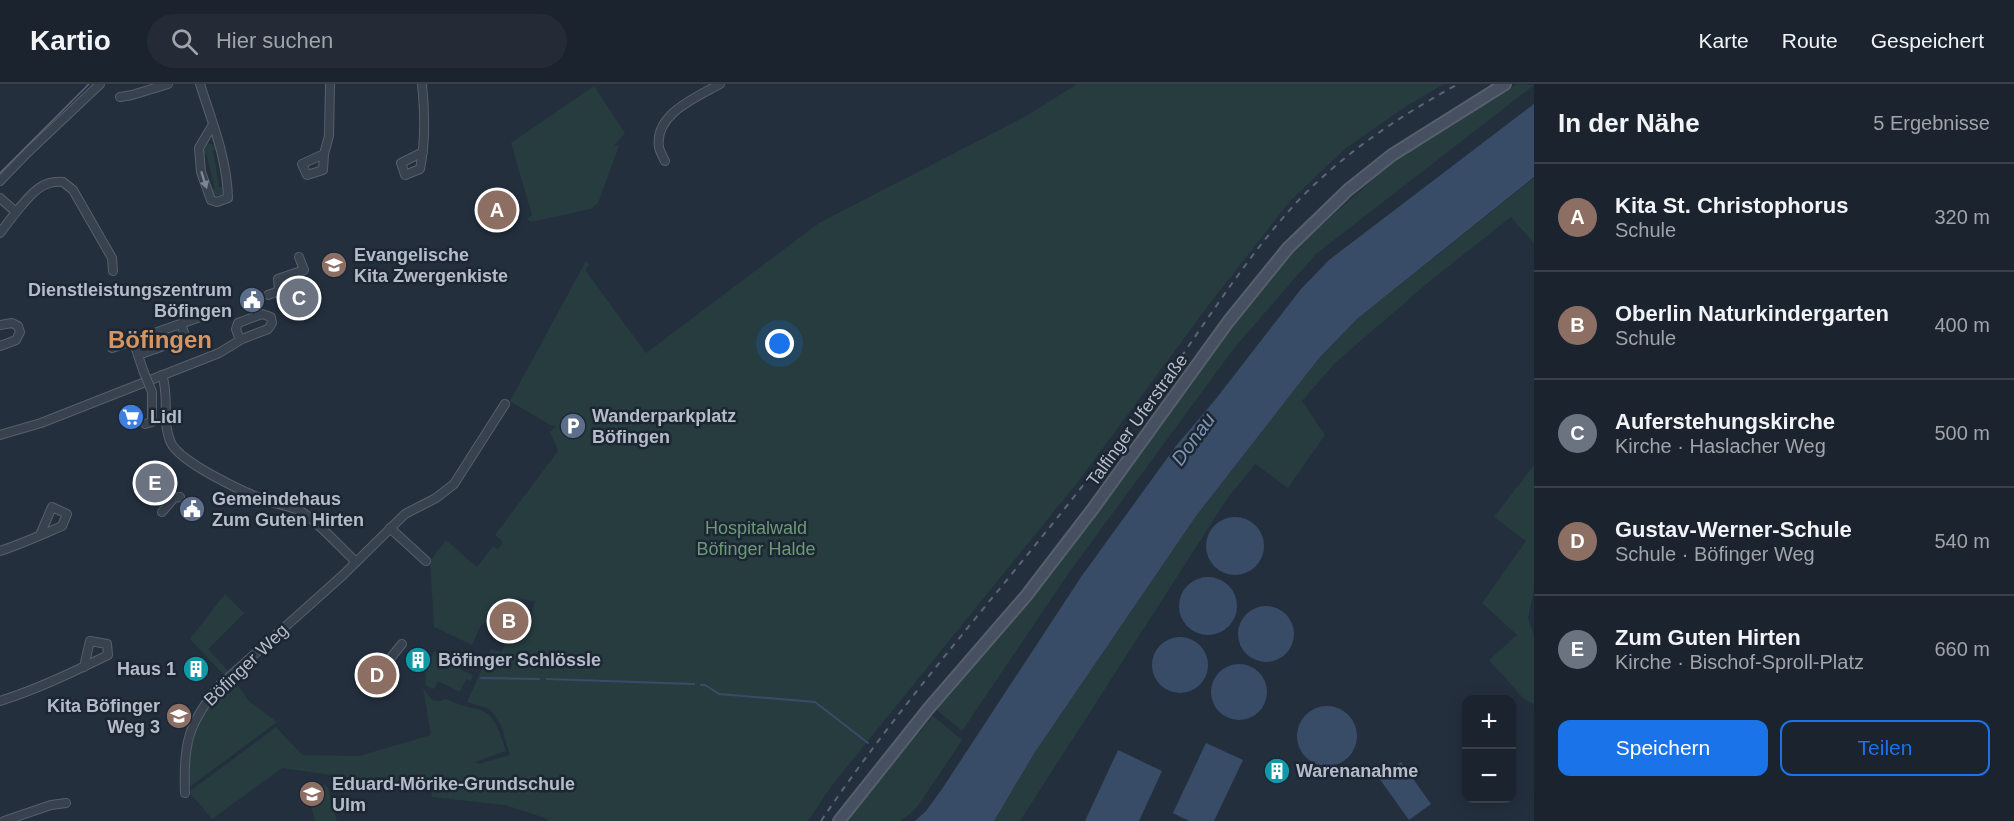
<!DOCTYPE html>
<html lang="de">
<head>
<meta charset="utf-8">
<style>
  :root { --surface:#1b232e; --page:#242b36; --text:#f1f3f6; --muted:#a0a4aa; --line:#39404a; --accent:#1a73e8 }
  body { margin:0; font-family:Arial,sans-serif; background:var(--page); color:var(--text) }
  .controls { position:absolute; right:18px; bottom:18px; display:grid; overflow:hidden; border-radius:12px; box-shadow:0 3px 15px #0003 }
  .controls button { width:54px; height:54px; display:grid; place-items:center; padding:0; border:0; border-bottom:2px solid var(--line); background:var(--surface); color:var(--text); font:30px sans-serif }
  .you { position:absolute; left:780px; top:260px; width:21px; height:21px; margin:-15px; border:4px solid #fff; border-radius:50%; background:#1a73e8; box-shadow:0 0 0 9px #1a73e833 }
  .badge { display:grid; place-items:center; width:39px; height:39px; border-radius:50%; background:var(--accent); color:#fff; font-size:20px; font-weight:700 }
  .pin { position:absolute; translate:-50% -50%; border:3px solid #fff; box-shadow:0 2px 6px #0006 }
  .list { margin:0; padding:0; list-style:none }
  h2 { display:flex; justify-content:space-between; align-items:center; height:78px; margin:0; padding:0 24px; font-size:26px }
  h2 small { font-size:20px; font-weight:400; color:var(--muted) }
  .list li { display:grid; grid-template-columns:39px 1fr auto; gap:18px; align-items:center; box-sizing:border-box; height:108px; padding:0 24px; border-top:2px solid var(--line) }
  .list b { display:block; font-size:22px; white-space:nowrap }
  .list p { margin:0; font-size:20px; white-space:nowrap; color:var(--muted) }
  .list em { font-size:20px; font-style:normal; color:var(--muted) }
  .actions { display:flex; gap:12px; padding:18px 24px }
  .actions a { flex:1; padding:14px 0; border:2px solid var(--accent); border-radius:12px; text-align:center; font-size:21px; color:var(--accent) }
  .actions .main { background:var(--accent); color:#fff }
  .icon { flex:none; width:33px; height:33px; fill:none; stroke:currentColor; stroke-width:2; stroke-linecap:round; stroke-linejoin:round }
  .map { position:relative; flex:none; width:1534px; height:737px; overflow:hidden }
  header { display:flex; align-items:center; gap:36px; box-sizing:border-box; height:84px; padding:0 30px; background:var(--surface); border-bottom:2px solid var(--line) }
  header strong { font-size:28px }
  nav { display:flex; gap:33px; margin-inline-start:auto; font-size:21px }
  .search { width:420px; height:54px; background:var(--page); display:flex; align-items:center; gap:15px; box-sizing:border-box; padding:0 21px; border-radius:33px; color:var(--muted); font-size:22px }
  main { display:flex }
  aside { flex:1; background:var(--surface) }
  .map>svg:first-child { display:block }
  .green { fill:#263c3f }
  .water { fill:#394c67 }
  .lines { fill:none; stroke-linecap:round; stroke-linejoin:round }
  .stream { stroke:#394c67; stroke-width:2 }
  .street-casing { stroke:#565f6c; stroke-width:10 }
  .secondary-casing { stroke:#565f6c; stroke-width:14 }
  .street { stroke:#38414e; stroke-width:8 }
  .secondary { stroke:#465061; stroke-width:10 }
  .tram { stroke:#5a6575; stroke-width:1.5 }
  .rail { stroke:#5a6575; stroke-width:2; stroke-dasharray:6 6; stroke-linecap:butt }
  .street-bridge-casing { stroke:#565f6c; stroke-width:10; stroke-linecap:butt }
  .street-bridge { stroke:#38414e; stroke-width:8 }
  .oneway { fill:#7c8592 }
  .labels { text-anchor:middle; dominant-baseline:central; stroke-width:5; stroke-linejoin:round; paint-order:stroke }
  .poi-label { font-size:18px; font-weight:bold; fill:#b4bcc9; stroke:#1d2633; text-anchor:start }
  .street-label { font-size:18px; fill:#b4bcc9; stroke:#1d2633 }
  .park-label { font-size:18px; fill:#6b9a76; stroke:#1d2633 }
  .water-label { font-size:20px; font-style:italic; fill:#7c92b1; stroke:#1d2633 }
  .district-label { font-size:24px; font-weight:bold; fill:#d59563; stroke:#1d2633 }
</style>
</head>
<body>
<header>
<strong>Kartio</strong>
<div class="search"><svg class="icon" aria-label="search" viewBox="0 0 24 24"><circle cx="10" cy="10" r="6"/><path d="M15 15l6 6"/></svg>Hier suchen</div>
<nav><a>Karte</a><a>Route</a><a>Gespeichert</a></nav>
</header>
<main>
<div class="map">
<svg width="1534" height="737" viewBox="0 0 1534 737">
  <rect width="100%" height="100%" fill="#242f3e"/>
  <g class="green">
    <path d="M1077,0h367l-36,21 -62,43 -56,53 -82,105 -131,177 -244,301 -25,37h-261l1,-2 -43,-14 -73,-8 -1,-14 -7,5 -142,-20 -70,51 -23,-27 87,-65 26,28 57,1 72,-21 -8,-47 9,12 8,1 6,-2c40,18 44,0 60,52l-31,11 3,2 32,-9 -9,-30 -11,-16 -23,-7 24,-53 10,3 10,-17 16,-1 8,-33 -26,-3 -13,18 -15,9 -9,20 -38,-18 -4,-66 16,-21 31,27 16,-21 5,3 5,-7 -8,-7 63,-84 -8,-19 6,-6 -6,-1 -40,-24 76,-140 3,4 -4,5 61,83 173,-130 207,-107z"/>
    <path d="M1517,0l17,1 -218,169 -81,93 -167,227 -106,157 -26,-22 97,-116 193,-260 65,-80 108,-97z"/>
    <path d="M594,2l31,47 -12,14 4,-2 2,1 -21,57 -7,6 -60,13 -4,-3 5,-4 -21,-72z"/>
    <path d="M206,60h6l5,2 1,3 -5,2 6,36h6l-2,7 -5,2 -6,-2 -1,-4 4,-1 -9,-36 -4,1v-6z"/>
    <path d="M1534,94v65l-23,-26 -81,64 -95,82 -33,38 23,34 -37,53 -33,-24 -28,35 -207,322h-26l41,-69 161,-236 124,-159 37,-38z"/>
    <path d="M1534,381v125l-6,28 6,17v69l-10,-5 -35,-39 28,-25 -35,-32 44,-62 -32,-24z"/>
    <path d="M225,510l19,19 -36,36 20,22 -4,4 -34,-36z"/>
    <path d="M434,567l16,9 -2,4 25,11 -2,6 -5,-2 -6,13 -22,-11 -4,8 -9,-4 1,-14z"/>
    <path d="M232,594l17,23 28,21 -86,64 -4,-1c0,-51 11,-70 45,-107z"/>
    <path d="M933,632l29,24 -45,67 -11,10 -6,4h-53l17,-24z"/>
    <path d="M327,701l10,36h-22l-8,-31z"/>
  </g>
  <g class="water">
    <path d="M1534,20v73l-177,142 -37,38 -124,159 -161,236 -41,69h-79l11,-10 16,-22 139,-212 95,-131 39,-46 86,-111 28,-29z"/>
    <circle cx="1235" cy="462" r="29"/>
    <circle cx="1208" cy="522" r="29"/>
    <circle cx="1266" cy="550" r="28"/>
    <circle cx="1180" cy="581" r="28"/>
    <circle cx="1239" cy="608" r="28"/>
    <circle cx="1327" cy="652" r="30"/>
    <path d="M1206,659l37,17 -29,61h-25l-16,-8z"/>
    <path d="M1118,666l44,21 -23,50h-54z"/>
    <path d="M1401,678l30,42 -22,16 -30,-42z"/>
  </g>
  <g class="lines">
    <g class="stream">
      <path d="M481,594l58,1"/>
      <path d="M547,595l147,5"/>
      <path d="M701,601h4l14,9 96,8 53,41"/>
    </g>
    <g class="street-casing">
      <g id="street">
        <path d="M200,0c12,38 27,74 28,114l-11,4 -6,-2 -10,-28 -2,-24 13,-22"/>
        <path d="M422,0c3,29 4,56 -2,85l-15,6 -4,-12 22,-11"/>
        <path d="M120,13l12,-2 36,-11"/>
        <path d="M324,70l-22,10 5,11 16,-5 1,-16 5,-18 1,-52"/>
        <path d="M665,77c-2,-4 -5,-9 -6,-14 -5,-33 38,-50 61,-63"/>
        <path d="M0,97l28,-29 72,-68"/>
        <path d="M0,114l16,14 -16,21"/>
        <path d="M16,128c14,-16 24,-32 47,-30l10,8 39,68 1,13"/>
        <path d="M290,191l4,10"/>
        <path d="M268,211l11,-4 -1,-12 26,-9 -5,-13"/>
        <path d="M181,240l5,14 7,5"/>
        <path d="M0,241l12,-2 6,3 2,6 -4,8 -16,6"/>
        <path d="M133,256l10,30"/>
        <path d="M112,264l108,-38"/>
        <path d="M138,271l48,-17"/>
        <path d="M162,291c8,22 -1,47 9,68 10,20 74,50 97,58 11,4 24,5 34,11 18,12 38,35 54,50"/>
        <path d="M145,340l7,-2v-30"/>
        <path d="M0,351l41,-12 178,-70 23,-14 26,-10 4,-6 -1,-6 -9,-3 -24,9 -2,6 4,11"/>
        <path d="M162,428l12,-14 6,-1"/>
        <path d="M390,444l36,33"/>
        <path d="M0,467c21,-7 41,-16 62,-25l5,-12 -15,-7 -12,28"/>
        <path d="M377,608l-2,-15 27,-33"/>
        <path d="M0,617c38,-12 73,-29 108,-46l-1,-11 -17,-3 -6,26"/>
        <path d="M185,709c-2,-49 3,-70 35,-108l122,-109 63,-62 31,-16 18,-14 51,-80"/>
        <path d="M4,737l47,-16 15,-2"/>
      </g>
    </g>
    <g class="secondary-casing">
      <path id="secondary" d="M839,737l90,-113 97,-112 66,-86 136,-188 60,-74 60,-58 44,-35 113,-71"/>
    </g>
    <use href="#street" class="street"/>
    <use href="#secondary" class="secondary"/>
    <path class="tram" d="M0,89l89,-89"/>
    <path class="rail" d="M821,737c81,-120 178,-228 267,-342 24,-29 48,-59 70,-89 45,-63 86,-130 138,-187 46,-49 104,-87 162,-119"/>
    <g class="street-bridge-casing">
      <path id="street-bridge" d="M143,286l9,22"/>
    </g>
    <use href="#street-bridge" class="street-bridge"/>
  </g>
  <defs><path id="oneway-solid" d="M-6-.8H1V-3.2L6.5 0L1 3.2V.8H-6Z" transform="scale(1.5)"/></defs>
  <use class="oneway" href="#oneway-solid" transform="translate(204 96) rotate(72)"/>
  <defs>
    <g id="school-disc" transform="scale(1.35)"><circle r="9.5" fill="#8d6e63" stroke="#1d2633"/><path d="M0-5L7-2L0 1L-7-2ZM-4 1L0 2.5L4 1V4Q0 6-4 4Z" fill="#fff"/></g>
    <g id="civic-disc" transform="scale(1.35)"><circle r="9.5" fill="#5c6f8a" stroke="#1d2633"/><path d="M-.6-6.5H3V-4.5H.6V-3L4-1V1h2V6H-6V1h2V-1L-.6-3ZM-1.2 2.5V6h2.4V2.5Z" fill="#fff"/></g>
    <g id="supermarket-disc" transform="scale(1.35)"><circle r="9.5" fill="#3f7fe0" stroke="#1d2633"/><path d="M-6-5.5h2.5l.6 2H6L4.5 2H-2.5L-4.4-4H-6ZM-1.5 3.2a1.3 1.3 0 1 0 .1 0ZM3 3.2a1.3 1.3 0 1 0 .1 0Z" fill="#fff"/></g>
    <g id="parking-disc" transform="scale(1.35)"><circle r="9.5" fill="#5c6f8a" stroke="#1d2633"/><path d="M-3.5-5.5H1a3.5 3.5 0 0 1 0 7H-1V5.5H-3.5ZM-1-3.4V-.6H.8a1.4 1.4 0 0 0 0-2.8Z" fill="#fff"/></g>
    <g id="building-disc" transform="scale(1.35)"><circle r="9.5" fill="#0f9aa8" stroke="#1d2633"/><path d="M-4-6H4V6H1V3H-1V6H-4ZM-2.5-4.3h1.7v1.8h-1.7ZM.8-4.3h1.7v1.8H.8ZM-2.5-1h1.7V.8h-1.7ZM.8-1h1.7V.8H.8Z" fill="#fff"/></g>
  </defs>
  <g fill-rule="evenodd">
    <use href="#school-disc" x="334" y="181"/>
    <use href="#civic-disc" x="252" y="216"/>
    <use href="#supermarket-disc" x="131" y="333"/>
    <use href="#parking-disc" x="573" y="342"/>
    <use href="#civic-disc" x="192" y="425"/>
    <use href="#building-disc" x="418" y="576"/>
    <use href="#building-disc" x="196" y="585"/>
    <use href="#school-disc" x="179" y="632"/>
    <use href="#building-disc" x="1277" y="687"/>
    <use href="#school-disc" x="312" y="710"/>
  </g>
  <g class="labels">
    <g class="poi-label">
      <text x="354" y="171">Evangelische<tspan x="354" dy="21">Kita Zwergenkiste</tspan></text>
      <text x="232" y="206" text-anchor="end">Dienstleistungszentrum<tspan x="232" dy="21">Böfingen</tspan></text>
      <text x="592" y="332">Wanderparkplatz<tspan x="592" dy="21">Böfingen</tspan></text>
      <text x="150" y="333">Lidl</text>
      <text x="212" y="415">Gemeindehaus<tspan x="212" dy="21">Zum Guten Hirten</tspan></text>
      <text x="438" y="576">Böfinger Schlössle</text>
      <text x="176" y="585" text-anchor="end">Haus 1</text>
      <text x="160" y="622" text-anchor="end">Kita Böfinger<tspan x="160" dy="21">Weg 3</tspan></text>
      <text x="1296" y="687">Warenanahme</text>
      <text x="332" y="700">Eduard-Mörike-Grundschule<tspan x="332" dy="21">Ulm</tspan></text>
    </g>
    <g class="street-label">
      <text transform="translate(1137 336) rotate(-54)">Talfinger Uferstraße</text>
      <text transform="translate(246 581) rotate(-44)">Böfinger Weg</text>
    </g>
    <g class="park-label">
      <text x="756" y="444">Hospitalwald<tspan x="756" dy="21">Böfinger Halde</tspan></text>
    </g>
    <g class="water-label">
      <text transform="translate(1193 355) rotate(-54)">Donau</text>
    </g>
    <g class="district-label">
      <text x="160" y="255">Böfingen</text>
    </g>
  </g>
</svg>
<div class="controls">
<button>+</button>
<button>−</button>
</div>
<div class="you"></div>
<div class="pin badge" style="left:497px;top:126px;background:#8d6e63">A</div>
<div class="pin badge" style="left:509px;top:537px;background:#8d6e63">B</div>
<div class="pin badge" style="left:299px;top:214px;background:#6b7280">C</div>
<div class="pin badge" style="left:377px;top:591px;background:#8d6e63">D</div>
<div class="pin badge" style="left:155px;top:399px;background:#6b7280">E</div>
</div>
<aside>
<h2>In der Nähe<small>5 Ergebnisse</small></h2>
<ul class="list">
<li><span class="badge" style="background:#8d6e63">A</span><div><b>Kita St. Christophorus</b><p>Schule</p></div><em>320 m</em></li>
<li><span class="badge" style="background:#8d6e63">B</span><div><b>Oberlin Naturkindergarten</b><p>Schule</p></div><em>400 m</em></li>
<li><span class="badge" style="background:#6b7280">C</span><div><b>Auferstehungskirche</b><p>Kirche · Haslacher Weg</p></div><em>500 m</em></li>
<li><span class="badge" style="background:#8d6e63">D</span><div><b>Gustav-Werner-Schule</b><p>Schule · Böfinger Weg</p></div><em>540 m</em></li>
<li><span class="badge" style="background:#6b7280">E</span><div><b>Zum Guten Hirten</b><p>Kirche · Bischof-Sproll-Platz</p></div><em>660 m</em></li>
</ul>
<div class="actions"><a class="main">Speichern</a><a>Teilen</a></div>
</aside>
</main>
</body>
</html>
